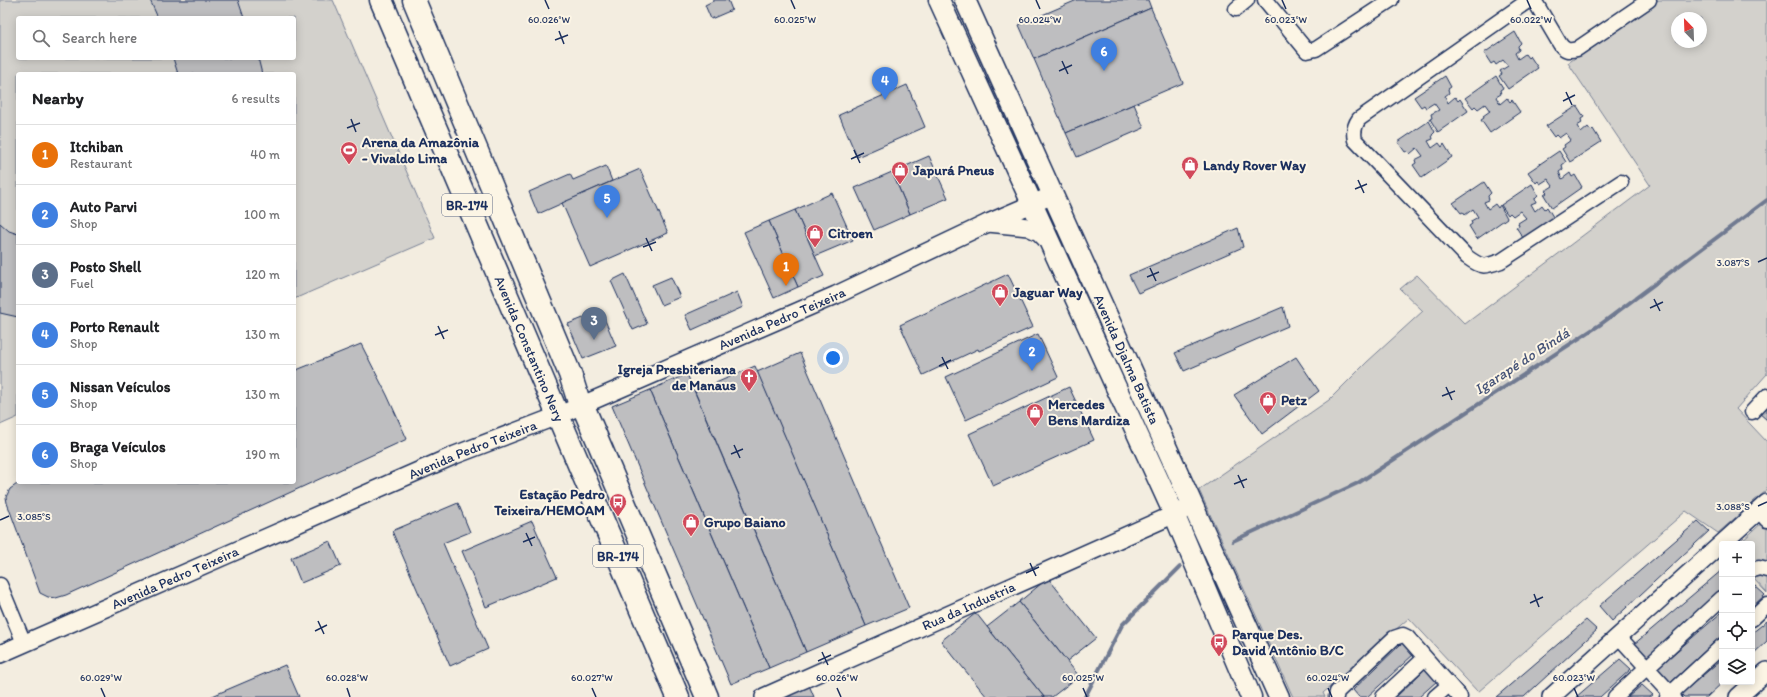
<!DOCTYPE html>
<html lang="en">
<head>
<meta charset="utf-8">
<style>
  :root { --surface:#fff; --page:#f6f6f6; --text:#202124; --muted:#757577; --line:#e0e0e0; --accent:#ea580c }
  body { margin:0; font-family:Itim,sans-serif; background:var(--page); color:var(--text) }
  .controls { position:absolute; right:12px; bottom:12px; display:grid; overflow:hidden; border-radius:4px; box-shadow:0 2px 10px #0003 }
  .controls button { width:36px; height:36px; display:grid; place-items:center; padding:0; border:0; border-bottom:1px solid var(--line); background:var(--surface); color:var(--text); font:20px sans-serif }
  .compass { position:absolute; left:1671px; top:12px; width:36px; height:36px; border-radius:50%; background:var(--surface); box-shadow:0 2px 10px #0003; rotate:337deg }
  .you { position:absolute; left:833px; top:358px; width:14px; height:14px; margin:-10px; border:3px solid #fff; border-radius:50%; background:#1a73e8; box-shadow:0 0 0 6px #1a73e833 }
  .badge { display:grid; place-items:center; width:26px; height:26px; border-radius:50%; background:var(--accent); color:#fff; font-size:13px; font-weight:700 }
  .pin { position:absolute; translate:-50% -33px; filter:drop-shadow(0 1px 2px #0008) }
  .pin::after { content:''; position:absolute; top:21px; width:14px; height:12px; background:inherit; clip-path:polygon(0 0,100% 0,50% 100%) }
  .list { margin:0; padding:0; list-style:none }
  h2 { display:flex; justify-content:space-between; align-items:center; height:52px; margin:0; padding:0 16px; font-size:17px }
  h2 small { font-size:13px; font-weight:400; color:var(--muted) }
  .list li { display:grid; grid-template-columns:26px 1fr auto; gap:12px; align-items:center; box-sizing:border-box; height:60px; padding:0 16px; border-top:1px solid var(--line) }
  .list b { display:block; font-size:15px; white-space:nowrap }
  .list p { margin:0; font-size:13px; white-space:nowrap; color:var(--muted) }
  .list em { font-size:13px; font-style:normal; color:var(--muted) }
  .icon { flex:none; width:22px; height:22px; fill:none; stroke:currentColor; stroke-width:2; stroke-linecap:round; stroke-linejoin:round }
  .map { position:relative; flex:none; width:1767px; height:697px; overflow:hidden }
  .search { position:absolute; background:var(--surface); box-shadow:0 2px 10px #0003; left:16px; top:16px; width:280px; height:44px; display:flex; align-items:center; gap:10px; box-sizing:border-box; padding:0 14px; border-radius:4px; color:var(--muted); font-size:15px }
  .panel { position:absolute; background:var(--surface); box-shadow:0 2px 10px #0003; left:16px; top:72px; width:280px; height:412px; border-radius:4px }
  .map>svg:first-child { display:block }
  .green { fill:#d3d1cc; stroke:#778095; fill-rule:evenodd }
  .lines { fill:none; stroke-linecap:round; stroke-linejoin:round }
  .stream { stroke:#707a91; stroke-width:4 }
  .building { fill:#bebec0; stroke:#1b2f5e }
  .minor-casing { stroke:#1b2f5e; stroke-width:17 }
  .tertiary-casing { stroke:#1b2f5e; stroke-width:20 }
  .secondary-casing { stroke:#1b2f5e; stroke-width:23 }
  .trunk-casing { stroke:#1b2f5e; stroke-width:25 }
  .minor { stroke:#fcf5e5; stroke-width:14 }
  .tertiary { stroke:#fcf5e5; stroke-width:17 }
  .secondary { stroke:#fcf5e5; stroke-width:20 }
  .trunk { stroke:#fcf5e5; stroke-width:22 }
  .ticks { fill:none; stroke:#1b2f5e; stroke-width:1.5 }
  .labels { text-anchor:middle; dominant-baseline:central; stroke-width:4; stroke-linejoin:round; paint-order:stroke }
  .shield { fill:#fcf5e5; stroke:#5e6a86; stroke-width:1 }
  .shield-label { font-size:13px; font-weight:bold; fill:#1b2f5e }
  .poi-label { font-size:14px; font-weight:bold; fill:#1b2f5e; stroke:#fcf5e5; text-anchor:start }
  .street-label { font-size:14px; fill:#1b2f5e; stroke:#fcf5e5 }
  .water-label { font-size:15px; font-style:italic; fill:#465478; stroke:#fcf5e5 }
  .ticks-label { font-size:10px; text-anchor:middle; fill:#1b2f5e; stroke:#fcf5e5; stroke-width:4; stroke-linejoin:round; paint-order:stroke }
</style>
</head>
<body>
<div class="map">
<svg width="1767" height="697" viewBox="0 0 1767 697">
  <rect width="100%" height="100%" fill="#f3ede0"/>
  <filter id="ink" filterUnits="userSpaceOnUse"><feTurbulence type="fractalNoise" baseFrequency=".025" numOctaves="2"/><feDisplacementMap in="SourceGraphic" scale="8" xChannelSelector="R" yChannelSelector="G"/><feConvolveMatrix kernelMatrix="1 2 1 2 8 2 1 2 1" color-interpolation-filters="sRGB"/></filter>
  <g filter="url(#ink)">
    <g class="green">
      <path d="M0,0h333l102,238 -141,61v-225h-276v343l-18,8zM18,18h276v40h-276z"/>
      <path d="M1658,0h109v374l-31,35 31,33v48l-49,43 -32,-22 -208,181 -69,-74 -86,75 2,4h-32l-94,-207 130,-90 38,-38 56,-51 -23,-22 17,-14 48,49 185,-139 -82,-122zM1677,18h24v24h-24z"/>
      <path d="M1767,518v75l-15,-16v-33h-13z"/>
    </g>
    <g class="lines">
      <g class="stream">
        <path d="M1233,541l125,-58 243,-159 166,-124"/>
        <path d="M1085,697l37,-72 58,-58"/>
      </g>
    </g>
    <g class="building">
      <path d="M150,0h88l6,18h-86z"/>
      <path d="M715,0h13l4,10 -21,9 -6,-14z"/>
      <path d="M1077,0h71l3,8 -117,51 -15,-34z"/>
      <path d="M1151,8l32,75 -117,50 -32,-74z"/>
      <path d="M1515,32l6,11 -3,3 1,4 -4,3 3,6 7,-5 3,4 2,-2 8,12 -30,21 -9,-13 3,-2 -2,-3 8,-5 -5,-6 -7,5 -2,-3 -3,2 -7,-11z"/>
      <path d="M173,58h85l4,16h-84z"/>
      <path d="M1445,76l6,11 -3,2 1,4 -4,3 3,7 7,-6 3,4 2,-2 8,12 -30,21 -8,-13 2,-1 -1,-4 8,-4 -5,-7 -8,5 -2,-3 -3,2 -7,-10z"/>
      <path d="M1496,76l7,12 -3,2 1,4 -5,3 4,7 7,-6 3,4 2,-2 8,12 -30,21 -9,-13 3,-2 -1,-2 7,-5 -5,-7 -7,5 -3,-3 -2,2 -8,-10z"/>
      <path d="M907,85l18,42 -68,30 -18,-42z"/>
      <path d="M1134,104l10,24 -67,29 -11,-24z"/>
      <path d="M1577,106l7,11 -3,2 1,4 -5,3 4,7 7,-6 3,4 2,-2 8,13 -31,20 -8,-13 3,-2 -1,-2 7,-5 -5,-7 -7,5 -3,-3 -2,2 -8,-11z"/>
      <path d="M1429,121l6,11 -3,3 1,4 -5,2 4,7 7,-5 3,4 2,-3 8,13 -30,21 -9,-13 3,-2 -1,-3 8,-4 -6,-8 -7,6 -3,-3 -2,1 -7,-10z"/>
      <path d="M1559,151l7,11 -4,3 1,4 -4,3 3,7 8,-6 2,4 3,-2 7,12 -30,21 -8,-13 3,-2 -2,-2 8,-5 -5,-7 -8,5 -2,-3 -2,2 -8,-11z"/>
      <path d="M929,156l19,42 -38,16 -18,-42z"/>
      <path d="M606,166l6,15 -74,33 -9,-22 41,-18 3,6z"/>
      <path d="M640,169l28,64 -78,34 -28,-64z"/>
      <path d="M892,172l18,42 -36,16 -19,-42z"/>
      <path d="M1484,182l7,11 -3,3 1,4 -5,2 4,7 7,-5 3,4 2,-3 7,13 -30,21 -8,-13 3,-2 -1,-3 7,-4 -5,-8 -8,6 -2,-3 -2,1 -8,-10z"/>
      <path d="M1532,184l6,11 -3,3 1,4 -5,2 4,7 7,-6 3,4 2,-2 8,13 -30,21 -9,-14 3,-1 -1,-3 8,-5 -6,-7 -7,5 -3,-3 -2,2 -7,-10z"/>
      <path d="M832,193l21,47 -38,16 -20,-46z"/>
      <path d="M795,210l29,66 -26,11 -29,-66z"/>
      <path d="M769,221l29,66 -24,11 -30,-66z"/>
      <path d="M0,223l9,8 9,3v83l-18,-4z"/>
      <path d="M1238,228l5,19 -105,46 -9,-18z"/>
      <path d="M625,274l22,50 -14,6 -22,-49z"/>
      <path d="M1008,274l25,53 -54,24 -1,-2 -55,26 -23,-50z"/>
      <path d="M671,277l9,20 -19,8 -9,-20z"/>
      <path d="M737,292l6,15 -51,23 -7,-15z"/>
      <path d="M1283,307l5,19 -104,45 -9,-18z"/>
      <path d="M601,311l15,35 -33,13 -15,-35z"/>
      <path d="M1038,334l20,43 -92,43 -20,-43z"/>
      <path d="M361,344l26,51 20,44 -341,156 -10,3 -8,-1 -8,-4 -33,-90 -1,-6 4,-8 10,-7h274v-111z"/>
      <path d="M800,353l109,255 -43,18 -109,-254z"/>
      <path d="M1296,357l23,34 -57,43 -28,-39z"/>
      <path d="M755,366l111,260 -60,26 -111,-260z"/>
      <path d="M687,374l119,278 -37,16 -119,-278z"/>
      <path d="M1069,387l25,53 -101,46 -24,-52z"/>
      <path d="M650,390l119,278 -38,16 -119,-278z"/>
      <path d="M1767,404v16l-8,-7z"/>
      <path d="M458,503l12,29 -27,11 45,106 -38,17 -58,-135z"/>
      <path d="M532,521l25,56 -71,30 -24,-56z"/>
      <path d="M1698,521l11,10 -97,90 -13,-15z"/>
      <path d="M330,541l11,25 -40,17 -10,-25z"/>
      <path d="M1722,570v20l-75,70 -14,-15z"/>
      <path d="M1048,578l48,60 -29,23 -48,-59z"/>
      <path d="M1754,585l11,10 -13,12v-20z"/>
      <path d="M1019,602l60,74 -27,21h-8l-57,-70z"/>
      <path d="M1722,612v23l-54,50 -13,-15z"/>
      <path d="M976,613l11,14 57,70h-57l-46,-56z"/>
      <path d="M1586,620l11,10 -73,67h-28z"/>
      <path d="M1767,621v20l-15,14v-22z"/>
      <path d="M1402,643l12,11 -47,43h-8l-6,-7z"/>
      <path d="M1620,659l11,10 -31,28h-24z"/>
      <path d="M1722,659l1,23 -16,15h-23l-3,-3z"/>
      <path d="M285,665l14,32h-89z"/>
      <path d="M1425,669l12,12 -18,16h-23z"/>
      <path d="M809,685l5,12h-34z"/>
      <path d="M1642,685l11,10 -3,2h-22z"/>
    </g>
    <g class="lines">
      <g class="minor-casing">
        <g id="minor">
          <path d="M1265,0l42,51 9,-2 75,-49"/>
          <path d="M1529,0l-170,119c-5,7 -6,13 -4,21l112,117c15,11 17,10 34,4l120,-79"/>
          <path d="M1534,0l26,44c5,7 9,7 17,5l72,-49"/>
          <path d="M1236,9l11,-9"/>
          <path d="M1752,412l15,-16"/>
          <path d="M1759,511l8,9"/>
          <path d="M1752,570l7,-2 8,2"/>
          <path d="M0,585l24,58"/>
          <path d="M1752,619l15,-14"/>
          <path d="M1618,636l56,61"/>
          <path d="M1336,697l1,-5 57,-54 9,-3 4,2 53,60"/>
          <path d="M1383,697l42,-39"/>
          <path d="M1435,697l14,-12"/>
          <path d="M1615,697l107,-99"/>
          <path d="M1667,697l55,-51"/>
        </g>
      </g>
      <g class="tertiary-casing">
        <g id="tertiary">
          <path d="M988,223l40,4 11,5 11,11"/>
          <path id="s1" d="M0,654l455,-199 102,-39 279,-121 152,-72 65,-28"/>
          <path id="s2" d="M764,697l422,-188"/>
          <path d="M1551,697l216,-194"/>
          <path d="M1738,697l29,-26"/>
        </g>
      </g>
      <g class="secondary-casing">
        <g id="secondary">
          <path d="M939,0l235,514 77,183"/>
          <path id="s3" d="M965,0l314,697"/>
        </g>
      </g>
      <g class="trunk-casing">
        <g id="trunk">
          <path id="s4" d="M381,0l297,697"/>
          <path d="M414,0l156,374 10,31 3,1 124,291"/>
        </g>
      </g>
      <use href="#minor" class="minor"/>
      <use href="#tertiary" class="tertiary"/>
      <use href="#secondary" class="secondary"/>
      <use href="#trunk" class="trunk"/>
    </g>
  </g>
  <path class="ticks" d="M545,0l4,9M791,0l4,9M1036,0l4,9M1282,0l4,9M1527,0l4,9M559,31l5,13M555,40l13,-5M1062,61l6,13M1059,71l13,-6M1566,92l6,13M1563,101l12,-6M351,119l5,13M347,128l13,-5M854,150l6,13M851,159l13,-6M1358,180l6,13M1355,189l12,-5M646,238l6,13M643,247l13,-5M1758,262l9,-4M1150,268l6,13M1147,277l12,-5M1654,299l6,12M1650,308l13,-6M438,326l6,13M435,335l13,-5M942,357l6,12M939,366l12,-6M1446,387l6,13M1442,396l13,-5M734,445l6,13M731,454l12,-5M1238,475l6,13M1234,484l13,-5M1758,506l9,-4M0,520l9,-4M526,533l6,13M523,542l12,-5M1030,563l6,13M1026,573l13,-6M1534,594l5,13M1530,603l13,-6M318,621l6,13M315,631l12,-6M822,652l6,13M818,661l13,-6M101,688l4,9M347,688l3,9M592,688l4,9M837,688l4,9M1083,688l4,9M1328,688l4,9M1574,688l4,9"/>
  <defs>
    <g id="stadium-pin" transform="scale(0.9)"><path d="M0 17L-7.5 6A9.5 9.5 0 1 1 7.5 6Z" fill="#d1495b" stroke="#fcf5e5"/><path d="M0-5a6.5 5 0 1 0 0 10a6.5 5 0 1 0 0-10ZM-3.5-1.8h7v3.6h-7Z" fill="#fff"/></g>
    <g id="shop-pin" transform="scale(0.9)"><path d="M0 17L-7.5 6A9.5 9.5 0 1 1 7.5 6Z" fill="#d1495b" stroke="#fcf5e5"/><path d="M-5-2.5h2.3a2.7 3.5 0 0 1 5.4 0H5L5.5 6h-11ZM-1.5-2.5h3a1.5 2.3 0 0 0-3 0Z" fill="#fff"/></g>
    <g id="church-pin" transform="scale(0.9)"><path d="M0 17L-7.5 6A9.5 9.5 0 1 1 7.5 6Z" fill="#d1495b" stroke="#fcf5e5"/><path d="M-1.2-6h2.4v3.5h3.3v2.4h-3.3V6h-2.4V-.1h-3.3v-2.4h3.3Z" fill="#fff"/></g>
    <g id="bus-pin" transform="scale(0.9)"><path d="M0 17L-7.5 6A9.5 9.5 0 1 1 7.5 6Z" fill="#d1495b" stroke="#fcf5e5"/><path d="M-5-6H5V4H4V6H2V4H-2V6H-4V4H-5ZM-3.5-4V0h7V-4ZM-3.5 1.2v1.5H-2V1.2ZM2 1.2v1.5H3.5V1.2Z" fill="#fff"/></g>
  </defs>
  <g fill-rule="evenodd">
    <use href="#stadium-pin" x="349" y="150"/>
    <use href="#shop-pin" x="1190" y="165"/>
    <use href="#shop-pin" x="900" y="170"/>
    <use href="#shop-pin" x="815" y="233"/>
    <use href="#shop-pin" x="1000" y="292"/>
    <use href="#church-pin" x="749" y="377"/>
    <use href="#shop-pin" x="1268" y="400"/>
    <use href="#shop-pin" x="1035" y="412"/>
    <use href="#bus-pin" x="618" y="502"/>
    <use href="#shop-pin" x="691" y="522"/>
    <use href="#bus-pin" x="1219" y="642"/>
  </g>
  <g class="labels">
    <g class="shield">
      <rect x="442" y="194" width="50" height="22" rx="3"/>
      <rect x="593" y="545" width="50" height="22" rx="3"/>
    </g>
    <g class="shield-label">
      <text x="467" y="205">BR-174</text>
      <text x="618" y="556">BR-174</text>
    </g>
    <g class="poi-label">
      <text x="362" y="142">Arena da Amazônia<tspan x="362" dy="16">- Vivaldo Lima</tspan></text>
      <text x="1203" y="165">Landy Rover Way</text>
      <text x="913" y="170">Japurá Pneus</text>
      <text x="828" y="233">Citroen</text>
      <text x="1013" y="292">Jaguar Way</text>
      <text x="736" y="369" text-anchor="end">Igreja Presbiteriana<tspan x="736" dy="16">de Manaus</tspan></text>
      <text x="1281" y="400">Petz</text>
      <text x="1048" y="404">Mercedes<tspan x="1048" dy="16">Bens Mardiza</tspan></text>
      <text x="605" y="494" text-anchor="end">Estação Pedro<tspan x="605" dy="16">Teixeira/HEMOAM</tspan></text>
      <text x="704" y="522">Grupo Baiano</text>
      <text x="1232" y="634">Parque Des.<tspan x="1232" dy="16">David Antônio B/C</tspan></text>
    </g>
    <g class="street-label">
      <text stroke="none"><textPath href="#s1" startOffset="851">Avenida Pedro Teixeira</textPath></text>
      <text stroke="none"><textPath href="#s4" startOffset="379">Avenida Constantino Nery</textPath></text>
      <text stroke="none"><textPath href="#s3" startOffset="394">Avenida Djalma Batista</textPath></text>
      <text stroke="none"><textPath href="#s1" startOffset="515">Avenida Pedro Teixeira</textPath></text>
      <text stroke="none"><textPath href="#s1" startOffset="191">Avenida Pedro Teixeira</textPath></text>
      <text stroke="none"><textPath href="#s2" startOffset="224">Rua da Industria</textPath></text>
    </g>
    <g class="water-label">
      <text transform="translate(1522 361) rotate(-33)">Igarapé do Bindá</text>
    </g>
  </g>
  <g class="ticks-label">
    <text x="549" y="23">60.026°W</text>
    <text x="795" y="23">60.025°W</text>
    <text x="1040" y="23">60.024°W</text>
    <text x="1286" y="23">60.023°W</text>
    <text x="1531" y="23">60.022°W</text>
    <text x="1733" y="266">3.087°S</text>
    <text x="1733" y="510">3.088°S</text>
    <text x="34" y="520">3.085°S</text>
    <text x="101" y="681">60.029°W</text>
    <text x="347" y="681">60.028°W</text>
    <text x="592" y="681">60.027°W</text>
    <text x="837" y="681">60.026°W</text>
    <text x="1083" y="681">60.025°W</text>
    <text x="1328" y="681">60.024°W</text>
    <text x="1574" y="681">60.023°W</text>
  </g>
</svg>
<div class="controls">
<button>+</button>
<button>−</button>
<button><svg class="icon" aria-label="locate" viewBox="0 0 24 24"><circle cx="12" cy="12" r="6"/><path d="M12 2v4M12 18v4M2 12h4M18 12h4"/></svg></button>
<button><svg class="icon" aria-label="layers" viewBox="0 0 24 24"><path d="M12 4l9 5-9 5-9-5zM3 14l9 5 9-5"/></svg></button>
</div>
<svg class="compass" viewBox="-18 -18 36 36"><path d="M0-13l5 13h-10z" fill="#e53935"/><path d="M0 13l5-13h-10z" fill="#757577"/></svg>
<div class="you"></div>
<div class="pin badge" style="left:786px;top:286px;background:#e8710a">1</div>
<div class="pin badge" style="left:1032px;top:371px;background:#3f7fe0">2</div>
<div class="pin badge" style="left:594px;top:340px;background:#5c6f8a">3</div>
<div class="pin badge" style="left:885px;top:100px;background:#3f7fe0">4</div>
<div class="pin badge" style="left:607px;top:218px;background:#3f7fe0">5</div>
<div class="pin badge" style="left:1104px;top:71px;background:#3f7fe0">6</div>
<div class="search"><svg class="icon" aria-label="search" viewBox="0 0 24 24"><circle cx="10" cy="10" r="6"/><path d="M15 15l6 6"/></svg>Search here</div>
<section class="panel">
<h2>Nearby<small>6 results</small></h2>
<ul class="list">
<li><span class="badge" style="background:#e8710a">1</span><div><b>Itchiban</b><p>Restaurant</p></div><em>40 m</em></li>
<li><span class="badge" style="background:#3f7fe0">2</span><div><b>Auto Parvi</b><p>Shop</p></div><em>100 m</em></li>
<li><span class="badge" style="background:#5c6f8a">3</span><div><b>Posto Shell</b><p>Fuel</p></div><em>120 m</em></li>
<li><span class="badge" style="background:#3f7fe0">4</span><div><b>Porto Renault</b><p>Shop</p></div><em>130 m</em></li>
<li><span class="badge" style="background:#3f7fe0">5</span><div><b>Nissan Veículos</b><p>Shop</p></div><em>130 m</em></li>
<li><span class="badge" style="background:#3f7fe0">6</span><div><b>Braga Veículos</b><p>Shop</p></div><em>190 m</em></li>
</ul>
</section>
</div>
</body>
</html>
